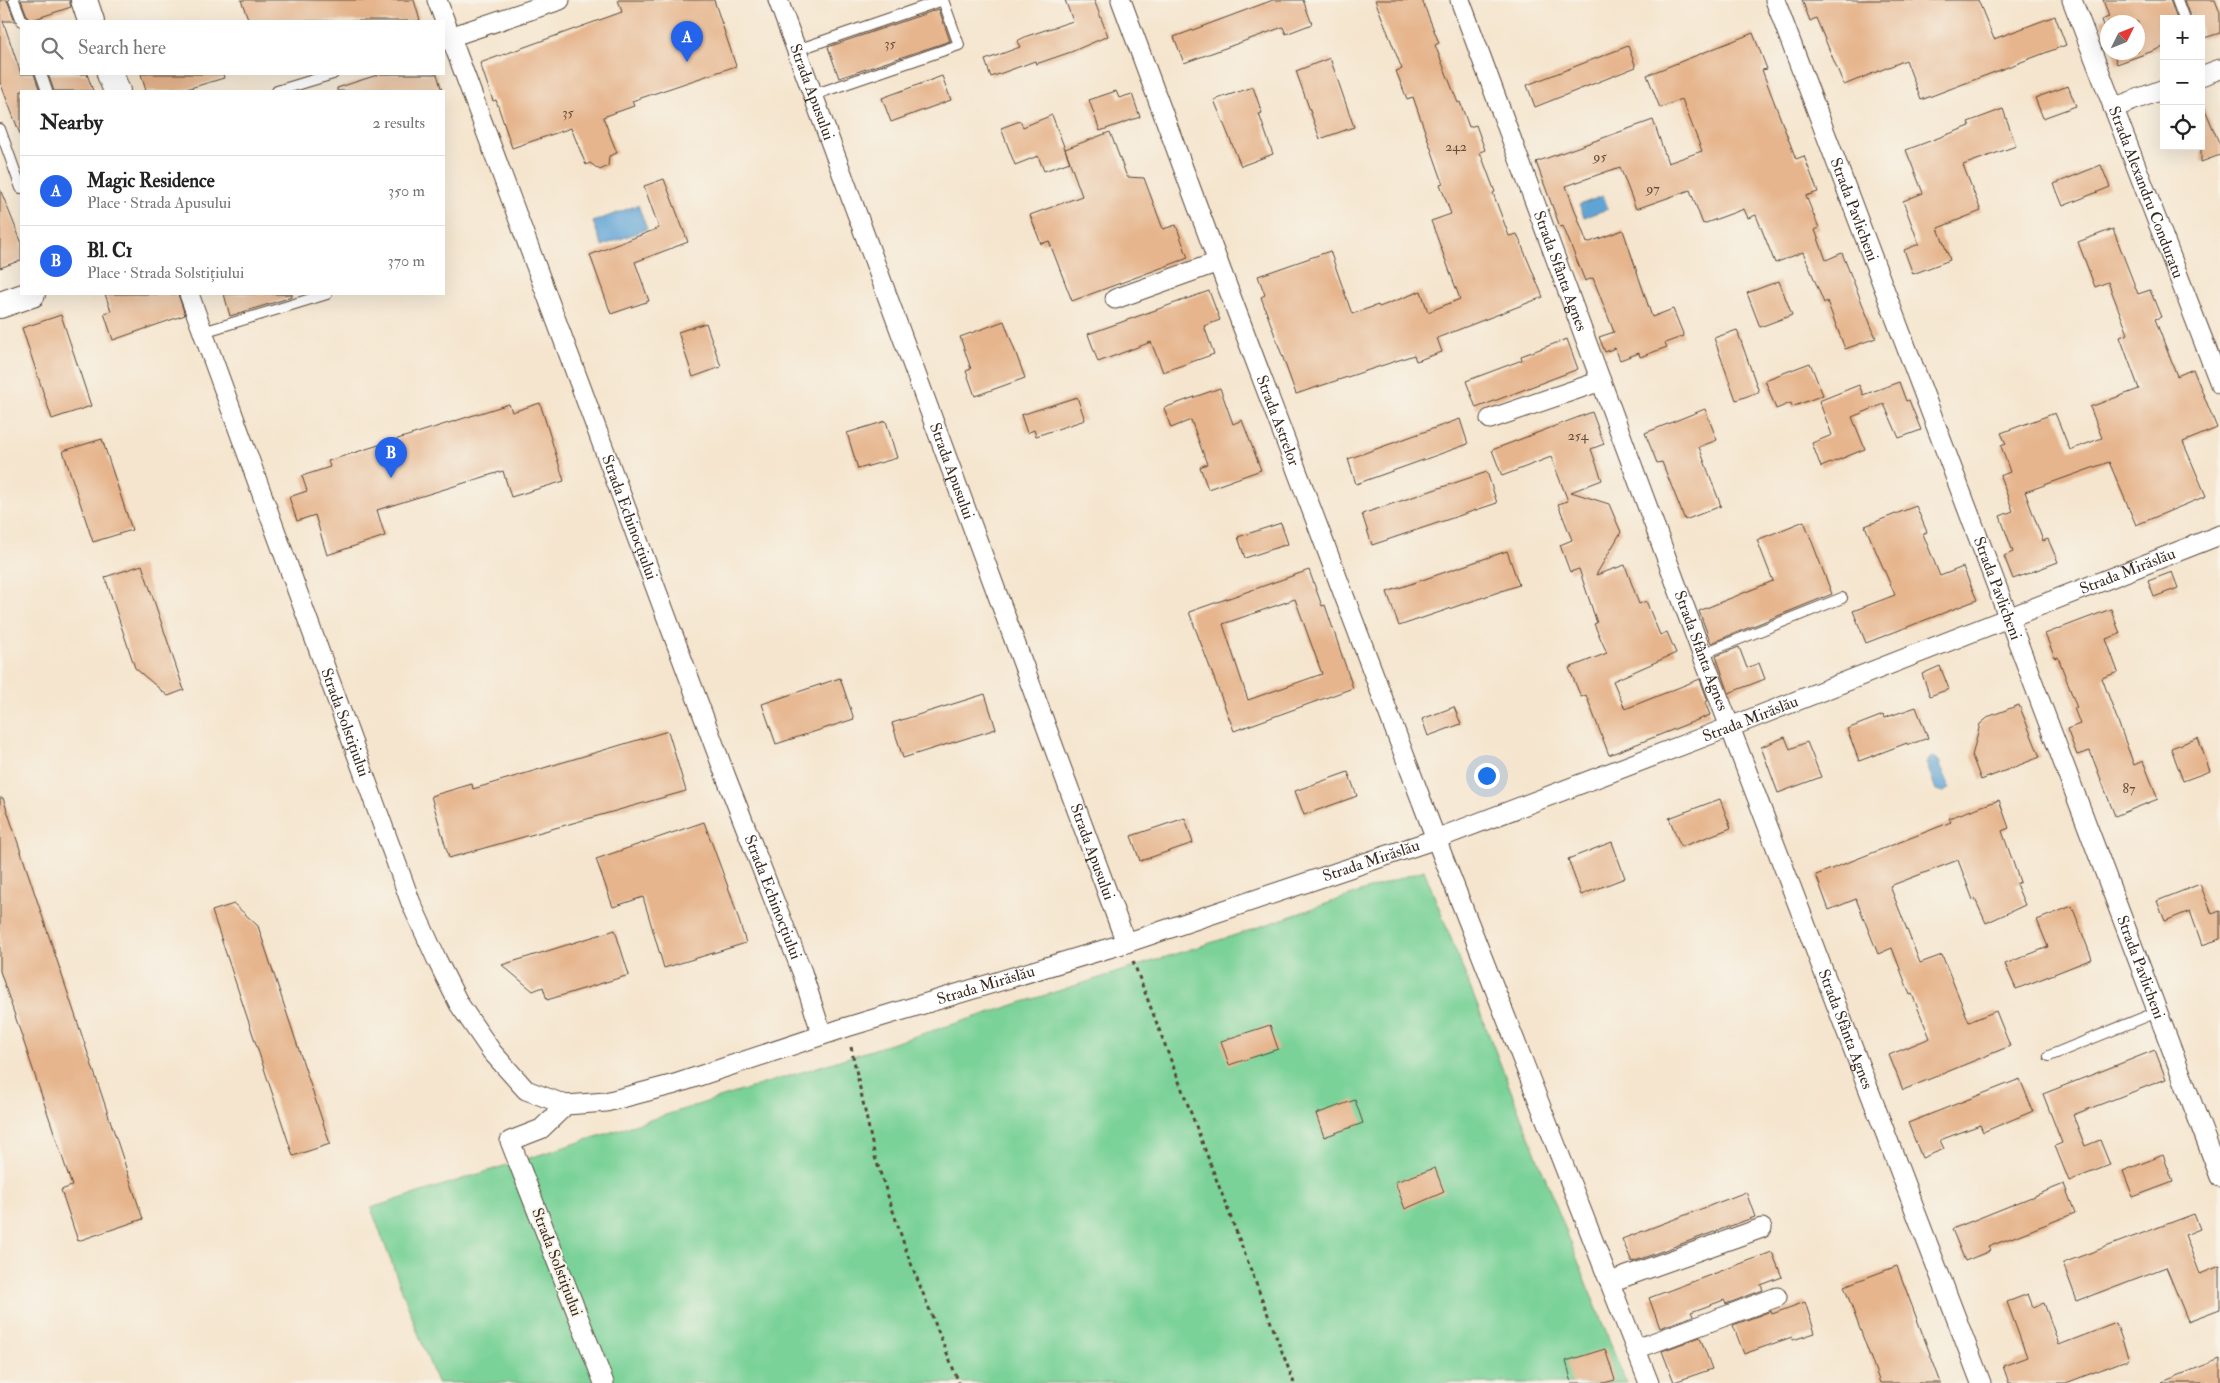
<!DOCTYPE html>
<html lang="en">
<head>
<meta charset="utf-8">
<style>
  :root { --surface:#fff; --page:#f6f6f6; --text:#222; --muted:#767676; --line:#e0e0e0; --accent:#2563eb }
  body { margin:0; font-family:"IM FELL Double Pica",serif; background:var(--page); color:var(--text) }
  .controls { position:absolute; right:15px; top:15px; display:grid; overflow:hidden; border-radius:0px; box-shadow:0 5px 20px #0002 }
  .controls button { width:45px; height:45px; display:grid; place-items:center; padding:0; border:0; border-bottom:1px solid var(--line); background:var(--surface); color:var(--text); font:25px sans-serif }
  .compass { position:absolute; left:2100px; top:15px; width:45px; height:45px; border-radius:50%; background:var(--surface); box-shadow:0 5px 20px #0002; rotate:47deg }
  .you { position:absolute; left:1486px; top:775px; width:18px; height:18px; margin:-12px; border:4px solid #fff; border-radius:50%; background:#1a73e8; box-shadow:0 0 0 8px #1a73e833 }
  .badge { display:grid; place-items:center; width:32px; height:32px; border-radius:50%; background:var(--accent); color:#fff; font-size:16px; font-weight:700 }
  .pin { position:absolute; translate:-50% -41px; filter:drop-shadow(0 1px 2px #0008) }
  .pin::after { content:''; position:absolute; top:26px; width:18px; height:15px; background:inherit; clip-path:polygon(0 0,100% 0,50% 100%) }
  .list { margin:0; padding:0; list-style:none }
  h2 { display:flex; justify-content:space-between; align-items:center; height:65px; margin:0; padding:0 20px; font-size:21px }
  h2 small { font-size:16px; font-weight:400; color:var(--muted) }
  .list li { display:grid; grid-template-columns:32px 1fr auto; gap:15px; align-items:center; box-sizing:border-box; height:70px; padding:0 20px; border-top:1px solid var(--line) }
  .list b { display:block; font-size:19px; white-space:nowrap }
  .list p { margin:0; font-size:16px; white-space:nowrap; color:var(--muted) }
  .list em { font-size:16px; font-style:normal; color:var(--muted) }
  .icon { flex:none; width:28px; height:28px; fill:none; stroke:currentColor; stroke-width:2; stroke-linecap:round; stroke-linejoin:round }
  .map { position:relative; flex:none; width:2220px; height:1383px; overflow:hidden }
  .search { position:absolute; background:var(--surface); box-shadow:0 5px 20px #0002; left:20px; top:20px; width:425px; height:55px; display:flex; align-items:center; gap:12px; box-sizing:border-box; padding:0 18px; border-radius:0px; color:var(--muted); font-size:19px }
  .panel { position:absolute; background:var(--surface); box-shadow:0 5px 20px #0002; left:20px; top:90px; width:425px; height:205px; border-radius:0px }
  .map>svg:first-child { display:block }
  .green { fill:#7ad298; stroke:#5a7e5b }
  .water { fill:#61a4d5; stroke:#4e677a }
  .building { fill:#e6b58d; fill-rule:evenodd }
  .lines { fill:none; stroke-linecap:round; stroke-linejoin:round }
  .lane-casing { stroke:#574638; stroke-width:12 }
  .street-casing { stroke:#574638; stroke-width:21 }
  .secondary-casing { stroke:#574638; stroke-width:28 }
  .path { stroke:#574638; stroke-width:3; stroke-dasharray:4 4; stroke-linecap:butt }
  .lane { stroke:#fff; stroke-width:10 }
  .street { stroke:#fff; stroke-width:19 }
  .secondary { stroke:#fff; stroke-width:26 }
  .labels { text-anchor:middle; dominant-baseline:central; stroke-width:4; stroke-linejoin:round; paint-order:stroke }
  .number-label { font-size:14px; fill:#664d3a }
  .street-label { font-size:16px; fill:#3b2a1e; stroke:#f7f3e8 }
</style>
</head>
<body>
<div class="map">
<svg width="2220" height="1383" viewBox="0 0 2220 1383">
  <rect width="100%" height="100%" fill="#f7f3e8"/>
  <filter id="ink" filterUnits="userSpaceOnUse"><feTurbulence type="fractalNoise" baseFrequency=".02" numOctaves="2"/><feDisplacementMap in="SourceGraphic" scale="10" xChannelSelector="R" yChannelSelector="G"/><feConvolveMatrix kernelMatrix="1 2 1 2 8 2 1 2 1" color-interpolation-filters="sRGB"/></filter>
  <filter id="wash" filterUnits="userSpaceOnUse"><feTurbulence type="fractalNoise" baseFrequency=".0096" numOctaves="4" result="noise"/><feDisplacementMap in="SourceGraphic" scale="20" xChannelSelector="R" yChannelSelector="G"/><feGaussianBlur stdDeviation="1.12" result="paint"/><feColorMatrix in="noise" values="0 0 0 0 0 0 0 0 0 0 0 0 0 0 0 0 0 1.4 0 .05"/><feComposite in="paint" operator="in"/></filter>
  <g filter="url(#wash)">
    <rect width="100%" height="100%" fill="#f5e5ce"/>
    <path class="green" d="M1424,870l202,513h-1189l-66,-175 874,-276z"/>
    <g class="water">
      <path d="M1603,196l5,13 -24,8 -5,-12z"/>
      <path d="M638,205l9,24 -45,17 -9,-24z"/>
      <path d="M1932,757l7,4c3,10 8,16 10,27l-5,4 -8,-2 -10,-28z"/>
    </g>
    <g id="blocks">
      <g class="building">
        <path d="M0,0h7l8,21h-12l18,53h13l6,17h-19v42l-1,1 -20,-52z"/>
        <path d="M21,0h48l2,7 -42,14z"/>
        <path d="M241,0h173l6,21h-171z"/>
        <path d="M618,0h96l22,66 -104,35 2,5 -31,11 14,36 -8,3 -1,10 -8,4 -10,-7 -4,2 -15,-37 -59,20 -16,-48 -3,1 -13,-38 142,-51z"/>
        <path d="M1065,0h29l14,36 -37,16 -35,12 -1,-3 -44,16 -6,-17 35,-13 -3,-6 10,-5 46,-15z"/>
        <path d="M1273,0h30l9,24 -26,10 -3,-7 -99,36 -10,-26z"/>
        <path d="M1375,0h47l17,43 -4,2 23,58 2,-1 9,25 7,-2 9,25 -5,2 15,40 -2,1 16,43 8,-2 26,63 -106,41 5,14 -26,9 -2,-6 -118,39 -35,-97 4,-2 -7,-19 72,-25 22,63 26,-9 1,2 42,-16 7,21 32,-13 -29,-78 20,-7 -11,-30 3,-1 -30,-86 -6,2 -11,-28 6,-2z"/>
        <path d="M1802,0h176l16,39 61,-23 11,29 -145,55 -15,-40 -62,25 -28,-67 -6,3z"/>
        <path d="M2103,0h67l7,19h-13v28l-47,17 -4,-12h25v-30h-30v17l-7,-19 8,-3z"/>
        <path d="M2184,0h31l5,13v20l-19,6v-20h-10z"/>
        <path d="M939,9l11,32 -111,37 -11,-31z"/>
        <path d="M1753,33l14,36 -5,1 34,89 8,-3 14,36 -12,4 13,32 -4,2 11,30 16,-7 34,85 -31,11 -18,-48 -3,2 -21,-51 -28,11 -19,-48 -8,3 -4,-9 -41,15 -13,-34 -54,19 -16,-42 -54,19 21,57 36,-13 29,87 21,-8 11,27 -19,7 2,4 -27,10 -1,-4 -19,7 -5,-12 -10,4 -6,-15 15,-5 -21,-54 -8,3 -22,-55 -3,1 -24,-65 117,-42 15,43 34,-12 -20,-52 -22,9 -13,-33z"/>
        <path d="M1628,46l8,21 -101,40 -8,-22z"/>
        <path d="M1330,58l24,69 -34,12 -24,-68z"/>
        <path d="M48,74h39l6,17h-39z"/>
        <path d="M141,74h82l1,4 -44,13h-34z"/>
        <path d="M380,74h57l5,17h-105v-3z"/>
        <path d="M942,76l9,24 -60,22 -9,-24z"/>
        <path d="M2068,86l8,20 -33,12 -8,-20z"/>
        <path d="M1253,87l9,26 -3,1 14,40 -32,12 -27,-66z"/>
        <path d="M1116,91l3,7 13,-4 8,23 -40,14 -11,-31z"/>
        <path d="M2201,100l19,45v10l-19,7z"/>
        <path d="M2003,109l13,37 -53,19 18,46 -43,17 12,32 -37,14 -9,-24 15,-6 -16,-43 20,-8 -17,-43 64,-24 -2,-4z"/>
        <path d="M1052,115l18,47 -26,9 -6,-15 -23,9 -14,-37 19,-7 3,6z"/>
        <path d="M1110,132l17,45 17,1 19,51 13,-4 12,33 -116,43 -23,-60 -8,3 -11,-29 52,-19 -17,-47z"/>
        <path d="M2101,165l9,22 -47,19 -9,-22z"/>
        <path d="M664,179l24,63 -53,20 14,39 -38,13 -21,-59 69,-27 -15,-42z"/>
        <path d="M0,189l21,52v19l-21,8z"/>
        <path d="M2113,229l25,65 12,-4 11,27 -6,2 22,57 16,-7 24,59 -34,14 23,54 -70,29 -27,-63 -84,30 18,49 5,-2 10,23 -45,17 -9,-23 9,-4 -13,-36 13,-5 -13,-35 10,-4 -9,-26 5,-2 -5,-11 54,-20 15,37 32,-12 -12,-31 49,-18 -19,-52 8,-3 -20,-52 -13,5 -17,-45z"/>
        <path d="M1779,281l13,34 -32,12 -13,-34z"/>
        <path d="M1209,291l11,29 -16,6 10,28 -51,18 -12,-30 -53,20 -10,-28z"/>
        <path d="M105,294h73l7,21 -72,25 -9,-27 7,-2z"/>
        <path d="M224,294h68v3l-62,19z"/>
        <path d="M61,315l30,91 -39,13 -30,-91z"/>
        <path d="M1004,321l21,57 -50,18 -9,-25 5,-2 -11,-32z"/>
        <path d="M706,323l15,44 -28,10 -15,-45z"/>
        <path d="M1737,330l22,62 -23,8 -22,-62z"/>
        <path d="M1567,339l11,30 -102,39 -10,-27 56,-21 -1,-4z"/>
        <path d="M1810,363l13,32 -31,12 -1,-4 -15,6 -11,-29z"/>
        <path d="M1899,382l7,19 3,-1 12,30 -22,8 -15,-34 -32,13 13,32 -44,18 -9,-24 20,-8 -13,-34 40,-16 4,10z"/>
        <path d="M1220,388l13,36 9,-4 19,50 -53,19 -8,-22 7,-3 -16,-44 -20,8 -7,-20z"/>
        <path d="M1077,397l8,23 -49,16 -2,-6 -7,3 -6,-18z"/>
        <path d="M540,403l24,78 -53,16 -8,-26 -126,39 8,26 -58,19 -12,-40 -18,6 -8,-24 18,-6 -5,-15 28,-9 -2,-6 181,-57 3,8z"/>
        <path d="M1705,409l12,31 -18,7 22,59 -36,14 -23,-58 -5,1 -12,-30z"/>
        <path d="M1592,412l12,32 -13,5 11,31 -31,12 38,12 12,28 -25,43 29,-10 14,39 7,-3 14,34 7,-3 9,21 -63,28 12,28 75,-30 8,22 -3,1 5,13 -101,40 -23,-60 -5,2 -12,-29 38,-15 -13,-29 3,-1 -18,-54 -9,3 -10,-27 12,-5 -14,-36 10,-3 -17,-44 -49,19 -10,-26z"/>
        <path d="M1460,419l8,25 -112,40 -8,-25z"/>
        <path d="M886,421l11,37 -39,11 -11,-36z"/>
        <path d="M102,439l30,91 -39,12 -30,-91z"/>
        <path d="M1487,472l10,31 -125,42 -10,-31z"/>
        <path d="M1916,506l11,26 -4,2 17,42 23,-9 14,33 -111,43 -13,-32 42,-16 -30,-69z"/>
        <path d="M1804,521l28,73 -121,49 -12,-32 74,-30 -16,-41z"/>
        <path d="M1281,523l7,21 -43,14 -7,-21z"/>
        <path d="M1507,551l12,34 -120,41 -12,-34z"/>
        <path d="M142,565l42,125 -16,6 -33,-28 -30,-91z"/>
        <path d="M1309,570l13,36 3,-1 28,83 -119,43 -45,-119zM1295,599l27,75 -74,26 -25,-76z"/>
        <path d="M2172,572l6,16 -24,9 -6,-16z"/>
        <path d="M2111,609l9,25 -14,5 12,33 -16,6 32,87 9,-4 15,38 -43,17 -25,-65 -13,4 -10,-26 13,-5 -6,-16h3l-19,-51 -3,1 -10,-24z"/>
        <path d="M1739,647l8,21 12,-5 6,16 -36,14 -13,-37z"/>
        <path d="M1940,666l9,23 -19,7 -8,-22z"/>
        <path d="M840,678l14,41 -78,25 -14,-40z"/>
        <path d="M985,694l11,35 -93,29 -11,-35z"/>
        <path d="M2019,705l21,52 -59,23 -9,-24 8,-32 10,-8z"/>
        <path d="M1454,707l7,17 -33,12 -6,-17z"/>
        <path d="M1916,707l12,31 -20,7 -1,-2 -48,18 -12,-32 36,-14 1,3z"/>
        <path d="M668,731l18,60 -237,67 -18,-62 41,-12 1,5z"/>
        <path d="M1785,737l5,12 17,-7 14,35 -43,16 -17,-46z"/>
        <path d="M2198,738l12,33 -27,10 -12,-33z"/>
        <path d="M1348,772l9,24 -53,19 -9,-24z"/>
        <path d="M0,798h3l140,421 -65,22 -17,-51 11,-4 -72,-215z"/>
        <path d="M1720,799l11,29 -50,19 -12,-29z"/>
        <path d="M1999,800l10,28 -7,3 18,51 -4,2 9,21 -39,18 -11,-24 -2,1 -15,-40 -68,26 30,77 22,-8 27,67 27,-11 14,35 -107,44 -14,-35 41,-17 -18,-44 -2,1 -18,-47 -14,6 -22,-55 -27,11 -13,-35 135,-53 -2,-4z"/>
        <path d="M1185,818l8,25 -53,18 -9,-25z"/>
        <path d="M704,822l27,73 15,48 -82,25 -21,-71 -30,10 -17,-48z"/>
        <path d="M1612,842l13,36 -44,17 -13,-36z"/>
        <path d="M2200,884l12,30 8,-3v28l-18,6 -12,-34 -25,10 -8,-20z"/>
        <path d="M234,904l24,22 72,218 -37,12 -81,-245z"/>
        <path d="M2072,906l20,53 -76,30 -11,-25 43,-17 -11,-27z"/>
        <path d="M615,930l14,45 -82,25 -4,-13 -10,4 -31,-26z"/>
        <path d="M1270,1025l8,24 -49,16 -8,-24z"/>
        <path d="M2155,1050l11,29 -93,36 12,31 15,-6 10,25 -41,16 -14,-35 7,-3 -19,-49z"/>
        <path d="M2020,1079l13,32 -50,21 -3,-7 -40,15 4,9 -22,9 -14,-35z"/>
        <path d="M1355,1100l8,23 -39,14 -8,-23z"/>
        <path d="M2163,1155l10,27 -40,15 -10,-26z"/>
        <path d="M1435,1168l9,24 -39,17 -10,-27z"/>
        <path d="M2064,1184l11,29 -87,34 2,4 -25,10 -13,-32z"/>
        <path d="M1746,1192l9,25 -123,45 -10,-23z"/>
        <path d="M2194,1214l6,15 -15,6 15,39 20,-8v43l-32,12 -22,-54 -89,34 -14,-38z"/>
        <path d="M1772,1252l10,25 -21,8 2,5 -37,14 -2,-4 -33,12 2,4 -33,12 -11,-30z"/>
        <path d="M1897,1266l44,117h-61l-36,-97z"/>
        <path d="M2028,1294l5,13 11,-4 15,42 57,-22 13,36 -63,24h-57l-6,-17 24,-9 -20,-55z"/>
        <path d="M1805,1302l10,31 -22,7 -1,-3 -48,17 -11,-29 38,-14 1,3z"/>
        <path d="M1700,1337l12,32 -38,13 -12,-31z"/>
        <path d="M1605,1349l10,31 -11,3h-32l-6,-22z"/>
        <path d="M2220,1359v24h-57l-1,-1z"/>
      </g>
    </g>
  </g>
  <g filter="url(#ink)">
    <use href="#blocks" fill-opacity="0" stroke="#574638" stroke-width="1"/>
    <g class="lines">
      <g class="lane-casing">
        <g id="lane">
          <path d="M14,0l8,21"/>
          <path d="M2177,0l7,19"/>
          <path d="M797,50l146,-50 16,45 -146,50"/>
          <path d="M41,74l6,17"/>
          <path d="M277,91l56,-17"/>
          <path d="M0,129l21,59"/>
          <path d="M203,332l124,-38"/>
          <path d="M1702,654l140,-56"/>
          <path d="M2049,1056l108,-44"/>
        </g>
      </g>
      <g class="street-casing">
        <g id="street">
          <path id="s1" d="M437,0l289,777 76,195 20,63"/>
          <path id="s2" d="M778,0l348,943"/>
          <path id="s3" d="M1121,0l97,262 218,577 213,544"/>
          <path id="s4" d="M1460,0l242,654 279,729"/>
          <path id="s5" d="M1775,0l445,1177"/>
          <path id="s6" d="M2072,0l148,384"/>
          <path d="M450,37l110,-37"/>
          <path d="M2201,76l19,-7"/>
          <path d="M2113,108l51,-19"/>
          <path id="s7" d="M189,294l222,609 26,57 22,44 33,48 34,38 40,15"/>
          <path d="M1115,299l103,-37"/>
          <path d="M1490,419l111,-38"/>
          <path d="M1610,1282l152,-54"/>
          <path d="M1636,1349l141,-52"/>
          <path id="s8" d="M604,1383l-94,-242 31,-12 25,-24 40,-3 69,-18 172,-57 279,-84 310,-104 294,-112 490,-192"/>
        </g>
      </g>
      <g class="secondary-casing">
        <g id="secondary">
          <path d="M84,0l7,21"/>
          <path d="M110,74l7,17"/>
          <path d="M0,305l32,-11"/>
        </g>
      </g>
      <g class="path">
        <path d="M1133,961l161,422"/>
        <path d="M851,1047l24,110 33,99 51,127"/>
      </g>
      <use href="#lane" class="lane"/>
      <use href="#street" class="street"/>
      <use href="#secondary" class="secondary"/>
    </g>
  </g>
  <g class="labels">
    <g class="number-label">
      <text x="890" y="43">35</text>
      <text x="568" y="112">35</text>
      <text x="1456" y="146">242</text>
      <text x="1600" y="156">95</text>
      <text x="1653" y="188">97</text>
      <text x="1578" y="435">254</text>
      <text x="2129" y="788">87</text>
    </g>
    <g class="street-label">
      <text stroke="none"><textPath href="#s2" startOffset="98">Strada Apusului</textPath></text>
      <text stroke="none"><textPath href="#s6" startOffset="206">Strada Alexandru Conduratu</textPath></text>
      <text stroke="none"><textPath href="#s5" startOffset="224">Strada Pavlicheni</textPath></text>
      <text stroke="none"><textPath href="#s4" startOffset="289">Strada Sfânta Agnes</textPath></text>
      <text stroke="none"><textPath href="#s3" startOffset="449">Strada Astrelor</textPath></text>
      <text stroke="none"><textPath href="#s2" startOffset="502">Strada Apusului</textPath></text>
      <text stroke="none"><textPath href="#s1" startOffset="552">Strada Echinocțiului</textPath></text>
      <text stroke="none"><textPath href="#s8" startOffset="1980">Strada Mirăslău</textPath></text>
      <text stroke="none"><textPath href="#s5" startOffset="629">Strada Pavlicheni</textPath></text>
      <text stroke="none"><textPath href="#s4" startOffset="694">Strada Sfânta Agnes</textPath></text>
      <text stroke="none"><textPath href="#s8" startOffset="1575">Strada Mirăslău</textPath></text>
      <text stroke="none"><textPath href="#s7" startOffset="456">Strada Solstițiului</textPath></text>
      <text stroke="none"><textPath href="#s2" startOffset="908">Strada Apusului</textPath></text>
      <text stroke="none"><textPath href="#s8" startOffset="1170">Strada Mirăslău</textPath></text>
      <text stroke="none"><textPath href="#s1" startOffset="958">Strada Echinocțiului</textPath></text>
      <text stroke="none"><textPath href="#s5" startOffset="1034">Strada Pavlicheni</textPath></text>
      <text stroke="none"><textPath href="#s8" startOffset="765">Strada Mirăslău</textPath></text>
      <text stroke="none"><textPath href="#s4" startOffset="1099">Strada Sfânta Agnes</textPath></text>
      <text transform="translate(557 1262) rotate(69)">Strada Solstițiului</text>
    </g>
  </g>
</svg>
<div class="controls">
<button>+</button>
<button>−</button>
<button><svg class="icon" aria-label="locate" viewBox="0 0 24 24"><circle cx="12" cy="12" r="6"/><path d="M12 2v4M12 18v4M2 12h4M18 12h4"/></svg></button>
</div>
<svg class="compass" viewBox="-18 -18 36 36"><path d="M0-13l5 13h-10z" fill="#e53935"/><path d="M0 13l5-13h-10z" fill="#767676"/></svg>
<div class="you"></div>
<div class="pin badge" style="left:687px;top:62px">A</div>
<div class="pin badge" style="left:391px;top:478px">B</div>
<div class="search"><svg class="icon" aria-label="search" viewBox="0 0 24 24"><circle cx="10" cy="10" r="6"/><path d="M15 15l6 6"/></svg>Search here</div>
<section class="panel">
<h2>Nearby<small>2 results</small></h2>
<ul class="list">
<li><span class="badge">A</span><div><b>Magic Residence</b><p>Place · Strada Apusului</p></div><em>350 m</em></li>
<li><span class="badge">B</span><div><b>Bl. C1</b><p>Place · Strada Solstițiului</p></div><em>370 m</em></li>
</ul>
</section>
</div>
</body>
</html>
